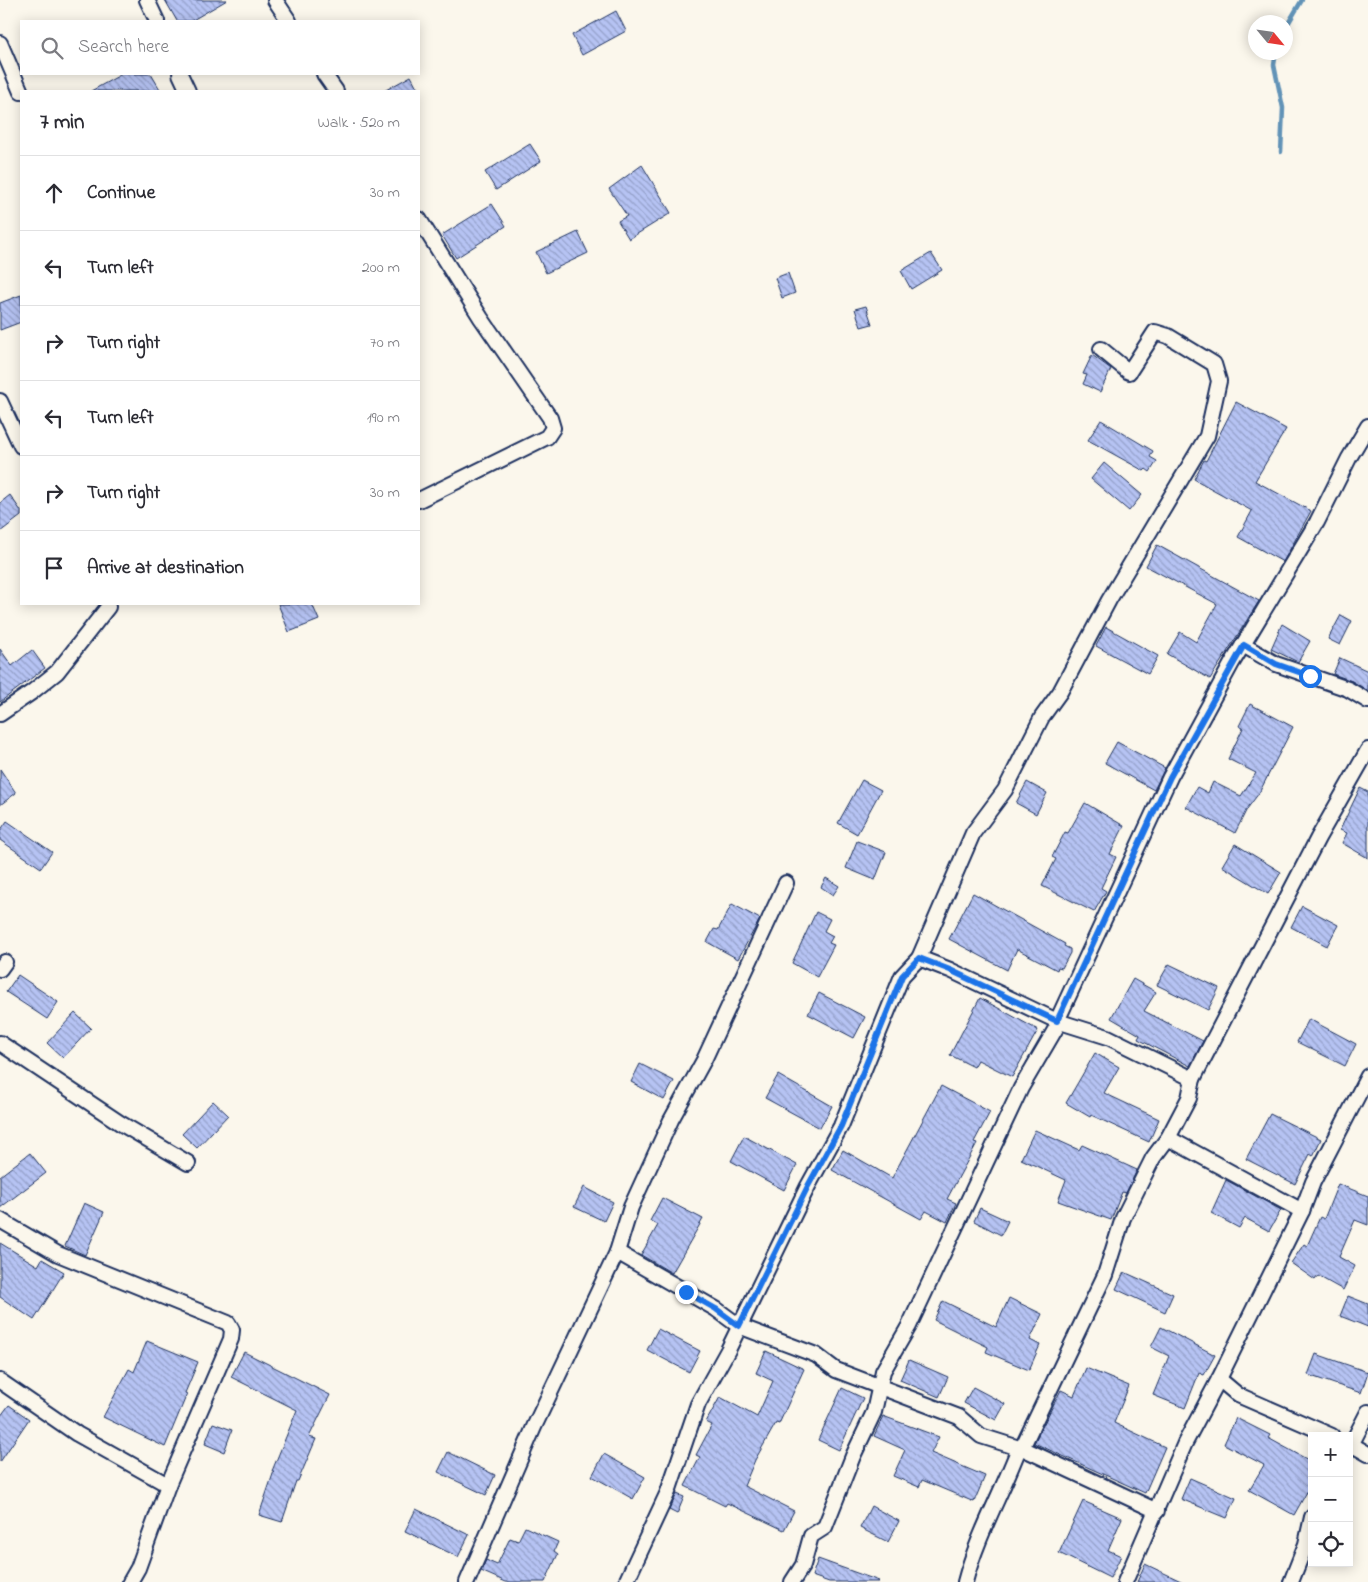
<!DOCTYPE html>
<html lang="en">
<head>
<meta charset="utf-8">
<style>
  :root { --surface:#fff; --page:#f2f2f3; --text:#2b2b33; --muted:#7c7c81; --line:#e1e1e2 }
  body { margin:0; font-family:"Indie Flower",sans-serif; background:var(--page); color:var(--text) }
  .controls { position:absolute; right:15px; bottom:15px; display:grid; overflow:hidden; border-radius:0px; box-shadow:0 2px 12px #0003 }
  .controls button { width:45px; height:45px; display:grid; place-items:center; padding:0; border:0; border-bottom:1px solid var(--line); background:var(--surface); color:var(--text); font:25px sans-serif }
  .compass { position:absolute; left:1248px; top:15px; width:45px; height:45px; border-radius:50%; background:var(--surface); box-shadow:0 2px 12px #0003; rotate:119deg }
  .stop { position:absolute; width:15px; height:15px; margin:-11px; border:4px solid #1a73e8; border-radius:50%; background:#fff }
  .stop.end { background:#1a73e8; border-color:#fff; box-shadow:0 1px 5px #0008 }
  .list { margin:0; padding:0; list-style:none }
  h2 { display:flex; justify-content:space-between; align-items:center; height:65px; margin:0; padding:0 20px; font-size:21px }
  h2 small { font-size:16px; font-weight:400; color:var(--muted) }
  .list li { display:grid; grid-template-columns:32px 1fr auto; gap:15px; align-items:center; box-sizing:border-box; height:75px; padding:0 20px; border-top:1px solid var(--line) }
  .list b { display:block; font-size:19px; white-space:nowrap }
  .list em { font-size:16px; font-style:normal; color:var(--muted) }
  .icon { flex:none; width:28px; height:28px; fill:none; stroke:currentColor; stroke-width:2; stroke-linecap:round; stroke-linejoin:round }
  .map { position:relative; flex:none; width:1368px; height:1582px; overflow:hidden }
  .search { position:absolute; background:var(--surface); box-shadow:0 2px 12px #0003; left:20px; top:20px; width:400px; height:55px; display:flex; align-items:center; gap:12px; box-sizing:border-box; padding:0 18px; border-radius:0px; color:var(--muted); font-size:19px }
  .panel { position:absolute; background:var(--surface); box-shadow:0 2px 12px #0003; left:20px; top:90px; width:400px; height:515px; border-radius:0px }
  .map>svg:first-child { display:block }
  .lines { fill:none; stroke-linecap:round; stroke-linejoin:round }
  .stream { stroke:#6293b7; stroke-width:4.5 }
  .building { fill:url(#building-back-hatch); stroke:#1b2f5e }
  .minor-casing { stroke:#1b2f5e; stroke-width:18 }
  .minor { stroke:#fbf7ec; stroke-width:14 }
  .route { stroke:#1a73e8; stroke-width:6 }
</style>
</head>
<body>
<div class="map">
<svg width="1368" height="1582" viewBox="0 0 1368 1582">
  <defs>
    <pattern id="building-back-hatch" width="6" height="6" patternUnits="userSpaceOnUse" patternTransform="scale(1.25)"><rect width="6" height="6" fill="#b6c3f3"/><path d="M-1 5l2 2M0 0l6 6M5-1l2 2" fill="none" stroke="#939fc8"/></pattern>
  </defs>
  <rect width="100%" height="100%" fill="#fbf7ec"/>
  <filter id="ink" filterUnits="userSpaceOnUse"><feTurbulence type="fractalNoise" baseFrequency=".02" numOctaves="2"/><feDisplacementMap in="SourceGraphic" scale="10" xChannelSelector="R" yChannelSelector="G"/><feConvolveMatrix kernelMatrix="1 2 1 2 8 2 1 2 1" color-interpolation-filters="sRGB"/></filter>
  <g filter="url(#ink)">
    <g class="lines">
      <g class="stream">
        <path d="M1286,27l16,-27"/>
        <path d="M1276,52l-2,13 9,43 -2,44"/>
      </g>
    </g>
    <g class="building">
      <path d="M165,0h62l-36,21h-14z"/>
      <path d="M616,11l10,20 -44,24 -10,-20z"/>
      <path d="M122,74h29l10,17h-70z"/>
      <path d="M411,76l8,15h-35z"/>
      <path d="M530,144l11,17 -45,29 -11,-18z"/>
      <path d="M642,165l29,48 -42,26 -11,-18 9,-5 -18,-27z"/>
      <path d="M492,204l14,22 -50,32 -14,-23z"/>
      <path d="M578,232l10,21 -42,20 -10,-21z"/>
      <path d="M931,253l11,17 -31,19 -10,-18z"/>
      <path d="M788,273l7,20 -13,5 -7,-20z"/>
      <path d="M21,295v27l-21,8v-27z"/>
      <path d="M866,306l6,18 -11,3 -6,-18z"/>
      <path d="M1092,355l19,14 -11,23 -17,-8 4,-9 -4,-1z"/>
      <path d="M1236,402l50,27 -31,52 56,30 -28,51 -45,-25 14,-26 -58,-32 10,-19 2,1z"/>
      <path d="M1101,420l52,31 -3,6 7,4 -7,11 -4,-3 -2,2 -56,-31z"/>
      <path d="M1104,463l38,32 -13,16 -38,-32z"/>
      <path d="M10,495l11,16v5l-21,16v-29z"/>
      <path d="M1157,545l102,56 -49,78 -43,-25 13,-22 16,10 21,-38 -71,-38z"/>
      <path d="M278,604h34l7,16 -30,12z"/>
      <path d="M1341,615l11,6 -12,24 -12,-6z"/>
      <path d="M1282,624l28,17 -12,21 -27,-13z"/>
      <path d="M1106,627l52,29 -10,18 -52,-28z"/>
      <path d="M0,649l12,17 20,-16 13,18 -45,34z"/>
      <path d="M1340,658l28,13v20l-16,-10 -19,-7z"/>
      <path d="M1250,704l43,23 -34,66 -12,16 -12,24 -49,-26 11,-20 11,6 5,-11 28,14 15,-23 -28,-14 15,-31 -4,-2z"/>
      <path d="M1117,742l48,26 -11,22 -49,-27z"/>
      <path d="M0,769l16,24 -16,12z"/>
      <path d="M862,780l19,10 -24,44 -19,-11z"/>
      <path d="M1027,782l20,11 -11,21 -20,-11z"/>
      <path d="M1360,788l8,4v66l-26,-15 5,-10 -7,-3z"/>
      <path d="M1085,803l39,23 -14,28 6,3 -15,31 5,3 -12,21 -52,-26 14,-27 -4,-2 13,-25 3,1z"/>
      <path d="M7,821l45,31 -11,16 -41,-28v-9z"/>
      <path d="M857,841l29,11 -11,28 -29,-12z"/>
      <path d="M1235,844l46,28 -13,22 -46,-28z"/>
      <path d="M826,878l13,8 -6,9 -12,-8z"/>
      <path d="M973,893l92,51 -1,2 6,3v4l-8,15 -4,-1 -1,3 -40,-21 -10,21 -58,-31z"/>
      <path d="M732,904l28,15 -22,40 -31,-17 7,-13 4,1z"/>
      <path d="M1302,906l36,19 -11,21 -36,-19z"/>
      <path d="M816,912l14,7 -6,12 9,5 -4,7 5,2 -17,32 -25,-14z"/>
      <path d="M1169,964l50,24 -11,22 -51,-25z"/>
      <path d="M18,975l40,27 -11,17 -41,-27z"/>
      <path d="M1133,979l23,13 -12,19 59,30 -13,25 -52,-27 2,-4 -29,-17z"/>
      <path d="M819,993l46,24 -11,21 -46,-24z"/>
      <path d="M980,998l58,32 -26,47 -34,-17 -4,7 -24,-12z"/>
      <path d="M75,1013l16,15 -28,30 -16,-15z"/>
      <path d="M1309,1019l47,25 -11,22 -48,-24z"/>
      <path d="M1095,1053l24,14 -15,26 55,26 -10,23 -58,-27 -1,2 -24,-14z"/>
      <path d="M640,1064l34,17 -10,19 -33,-18z"/>
      <path d="M778,1075l54,31 -12,22 -55,-30z"/>
      <path d="M941,1086l49,26 -16,30 3,1 -30,56 9,4 -9,19 -21,-11 -5,8 -89,-49 11,-20 49,28z"/>
      <path d="M213,1101l15,14 -31,33 -15,-14z"/>
      <path d="M1270,1114l51,25 -8,17 -3,-2 -15,30 -49,-25z"/>
      <path d="M1035,1130l44,20 3,-5 55,25 -11,23 -4,-1 -11,28 -53,-19 8,-21 -45,-21z"/>
      <path d="M744,1136l53,29 -13,25 -53,-29z"/>
      <path d="M30,1153l16,20 -46,35v-32z"/>
      <path d="M1226,1180l55,30 -12,21 -24,-13 -6,10 -28,-15z"/>
      <path d="M1338,1184l30,12v29l-13,-5 -16,37 16,9 -12,24 -25,-14 -3,4 -24,-17 13,-19 3,2 13,-29 4,2z"/>
      <path d="M584,1187l29,15 -9,19 -30,-14z"/>
      <path d="M662,1198l41,21 -31,54 -31,-18 17,-30 -8,-4z"/>
      <path d="M84,1203l20,9 -19,43 -20,-9z"/>
      <path d="M980,1208l28,13 -7,14 -27,-14z"/>
      <path d="M0,1243l38,23 4,-7 22,13 -30,48 -34,-23z"/>
      <path d="M1124,1272l49,22 -8,18 -49,-23z"/>
      <path d="M1348,1296l20,8v23l-28,-11z"/>
      <path d="M1009,1298l33,16 -12,26 10,5 -11,25 -43,-18 2,-5 -54,-27 9,-19 53,26z"/>
      <path d="M1161,1327l54,28 -11,20 -5,-2 -14,35 -32,-13 16,-39 -18,-9z"/>
      <path d="M658,1329l42,22 -11,21 -42,-22z"/>
      <path d="M147,1341l51,21 -13,31 2,1 -22,53 -62,-30 26,-48 5,3z"/>
      <path d="M766,1351l38,18 -25,55 -3,-1 -21,37 -11,26 50,25 -10,19 -57,-27 -2,3 -40,-20 15,-29 -4,-2 16,-30 -6,-3 14,-25 37,20 16,-36 -17,-8z"/>
      <path d="M244,1352l86,43 -21,42 7,2 -18,42h-2l-14,41 -23,-7 15,-44h-2l25,-61 -66,-33z"/>
      <path d="M1316,1354l52,18 -7,21 -53,-18z"/>
      <path d="M909,1360l39,17 -9,20 -39,-17z"/>
      <path d="M1086,1368l43,18 -15,37 51,24 -20,46 -111,-50 27,-53 13,6z"/>
      <path d="M973,1387l32,17 -9,16 -32,-17z"/>
      <path d="M842,1388l21,10 -24,52 -21,-10z"/>
      <path d="M9,1405l20,14 -29,43v-45z"/>
      <path d="M883,1416l56,21 -8,16 54,23 -11,26 -52,-22 -3,7 -26,-11 12,-26 -31,-14z"/>
      <path d="M1236,1418l34,17 -2,3 44,24v30l-4,-2 -14,25 -45,-25 15,-25 -40,-21z"/>
      <path d="M213,1423l19,7 -8,22 -19,-8z"/>
      <path d="M448,1452l47,23 -9,20 -48,-23z"/>
      <path d="M604,1454l41,23 -12,22 -41,-23z"/>
      <path d="M1190,1478l46,20 -9,20 -46,-19z"/>
      <path d="M677,1494l7,3 -7,17 -8,-4z"/>
      <path d="M1083,1501l39,17 -14,32 13,6 -11,22 -51,-25z"/>
      <path d="M871,1506l28,15 -11,21 -28,-14z"/>
      <path d="M416,1509l53,26 -11,22 -53,-26z"/>
      <path d="M525,1527l33,15 -4,9 4,3 -13,28h-39l-25,-11 5,-11 11,5 13,-27 8,3z"/>
      <path d="M818,1559l61,22 -1,1h-49l-17,-6z"/>
      <path d="M1145,1564l38,18h-46z"/>
    </g>
    <g class="lines">
      <g class="minor-casing">
        <g id="minor">
          <path d="M147,0l10,21"/>
          <path d="M275,0l14,21"/>
          <path d="M0,43l21,49"/>
          <path d="M180,74l8,17"/>
          <path d="M324,74l12,17"/>
          <path d="M419,219l62,99 69,100 3,10 -6,9 -128,63"/>
          <path d="M0,401l21,45"/>
          <path d="M1243,645l33,19 72,25 20,12"/>
          <path d="M0,714l32,-22 25,-20 51,-65"/>
          <path d="M0,969l5,-7"/>
          <path d="M1057,1021l-107,-51 -31,-12 54,-125 32,-43 37,-73 18,-25 49,-92 98,-164 12,-55 -5,-17 -46,-28 -13,-4 -26,40 -28,-23"/>
          <path d="M0,1043l120,80 68,40"/>
          <path d="M1193,1079l-85,-42 -51,-16 113,-244 62,-114 85,-141 32,-64 19,-32"/>
          <path d="M1168,1138l134,73"/>
          <path d="M0,1220l58,34 170,69 4,7 -1,9 -63,146 -30,83 -8,14"/>
          <path d="M617,1252l99,57 23,17 77,29 20,15 123,47 22,19 38,12"/>
          <path d="M1219,1379l19,16 94,41"/>
          <path d="M0,1381l77,53 91,51"/>
          <path d="M1349,1443l19,11"/>
          <path d="M1022,1448l135,63"/>
          <path d="M1349,1449l19,-37"/>
          <path d="M467,1582l67,-155 83,-175 14,-45 40,-87 33,-60 82,-177"/>
          <path d="M626,1582l42,-90 30,-88 30,-54 80,-164 33,-60 61,-150 17,-18"/>
          <path d="M792,1582l11,-17 8,-29 14,-9 28,-71 21,-44 9,-41 26,-45 112,-238 38,-65"/>
          <path d="M965,1582c12,-46 37,-89 54,-134h3l83,-173 18,-57 30,-60 15,-20 21,-40 4,-19 125,-241 50,-88"/>
          <path d="M1125,1582l60,-139 34,-64 83,-168 11,-29 55,-106"/>
          <path d="M1291,1582l15,-38 6,-27"/>
        </g>
      </g>
      <use href="#minor" class="minor"/>
    </g>
  </g>
  <g class="lines" filter="url(#ink)">
    <path class="route" d="M686,1292l30,17 23,17 69,-140 33,-60 61,-150 17,-18 31,12 107,51 113,-244 74,-132 32,19 34,12"/>
  </g>
</svg>
<div class="controls">
<button>+</button>
<button>−</button>
<button><svg class="icon" aria-label="locate" viewBox="0 0 24 24"><circle cx="12" cy="12" r="6"/><path d="M12 2v4M12 18v4M2 12h4M18 12h4"/></svg></button>
</div>
<svg class="compass" viewBox="-18 -18 36 36"><path d="M0-13l5 13h-10z" fill="#e53935"/><path d="M0 13l5-13h-10z" fill="#7c7c81"/></svg>
<div class="stop" style="left:1310px;top:676px"></div>
<div class="stop end" style="left:686px;top:1292px"></div>
<div class="search"><svg class="icon" aria-label="search" viewBox="0 0 24 24"><circle cx="10" cy="10" r="6"/><path d="M15 15l6 6"/></svg>Search here</div>
<section class="panel">
<h2>7 min<small>Walk · 520 m</small></h2>
<ul class="list">
<li><svg class="icon" aria-label="ahead" viewBox="0 0 24 24"><path d="M12 20V5M6 11l6-6 6 6"/></svg><div><b>Continue</b></div><em>30 m</em></li>
<li><svg class="icon" aria-label="left" viewBox="0 0 24 24"><path d="M17 20v-9H6M10 6l-5 5 5 5"/></svg><div><b>Turn left</b></div><em>200 m</em></li>
<li><svg class="icon" aria-label="right" viewBox="0 0 24 24"><path d="M7 20v-9h11M14 6l5 5-5 5"/></svg><div><b>Turn right</b></div><em>70 m</em></li>
<li><svg class="icon" aria-label="left" viewBox="0 0 24 24"><path d="M17 20v-9H6M10 6l-5 5 5 5"/></svg><div><b>Turn left</b></div><em>190 m</em></li>
<li><svg class="icon" aria-label="right" viewBox="0 0 24 24"><path d="M7 20v-9h11M14 6l5 5-5 5"/></svg><div><b>Turn right</b></div><em>30 m</em></li>
<li><svg class="icon" aria-label="arrive" viewBox="0 0 24 24"><path d="M6 21V4h12l-3 4 3 4H6"/></svg><div><b>Arrive at destination</b></div></li>
</ul>
</section>
</div>
</body>
</html>
